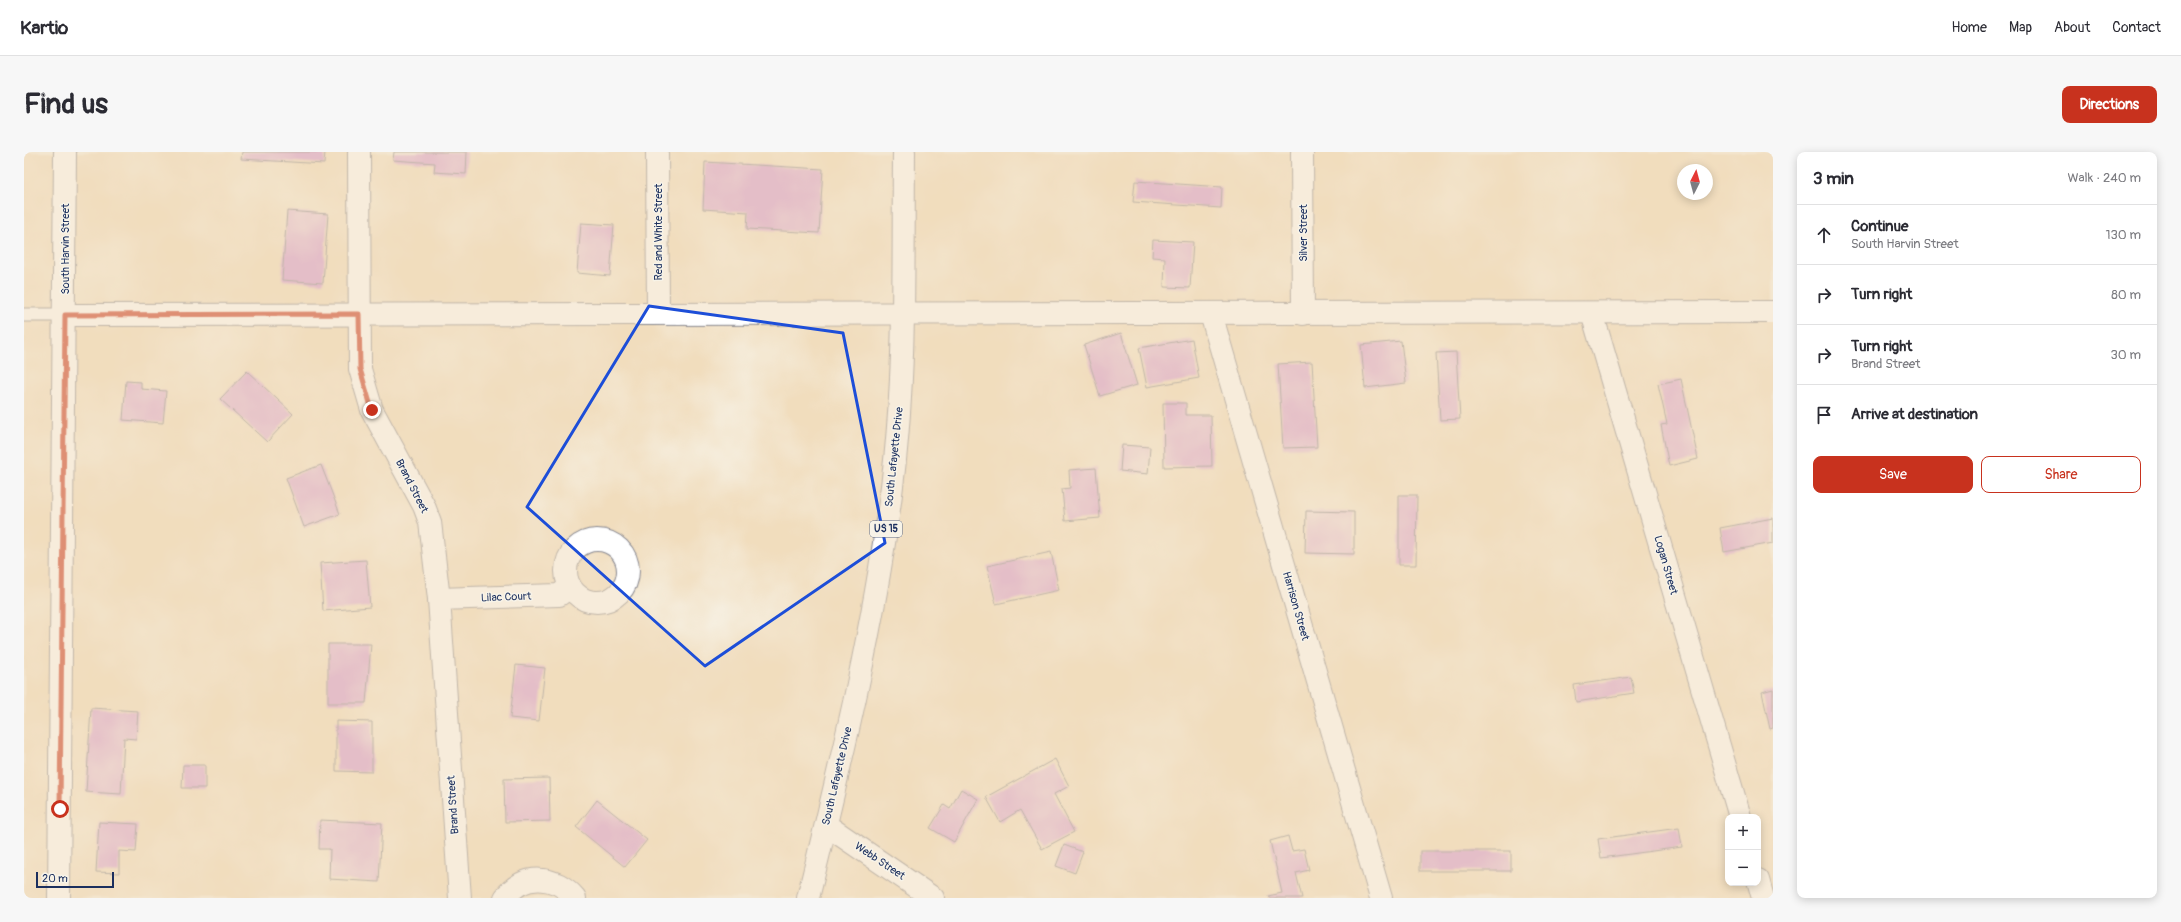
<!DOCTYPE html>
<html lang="en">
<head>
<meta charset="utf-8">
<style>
  :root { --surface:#fff; --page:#f7f7f7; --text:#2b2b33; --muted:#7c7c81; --line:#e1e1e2; --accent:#c8321e }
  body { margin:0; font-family:Pangolin,sans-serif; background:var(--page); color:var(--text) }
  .controls { position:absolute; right:12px; bottom:12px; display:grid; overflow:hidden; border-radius:8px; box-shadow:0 2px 10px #0003 }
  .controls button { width:36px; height:36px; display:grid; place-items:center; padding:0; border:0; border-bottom:1px solid var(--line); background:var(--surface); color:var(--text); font:20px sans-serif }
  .compass { position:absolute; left:1653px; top:12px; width:36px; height:36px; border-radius:50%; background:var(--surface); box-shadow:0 2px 10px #0003; rotate:6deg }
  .scale { position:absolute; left:12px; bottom:10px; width:78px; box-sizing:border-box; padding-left:4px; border:2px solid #1b2f5e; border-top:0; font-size:11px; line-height:14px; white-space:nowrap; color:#1b2f5e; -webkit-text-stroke:3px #f7f3e8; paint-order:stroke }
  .stop { position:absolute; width:12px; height:12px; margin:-9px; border:3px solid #c8321e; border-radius:50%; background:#fff }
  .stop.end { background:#c8321e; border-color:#fff; box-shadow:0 1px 4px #0008 }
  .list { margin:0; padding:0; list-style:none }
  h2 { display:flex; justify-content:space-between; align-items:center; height:52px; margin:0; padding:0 16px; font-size:17px }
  h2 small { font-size:13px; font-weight:400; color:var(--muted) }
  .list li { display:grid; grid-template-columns:26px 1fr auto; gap:12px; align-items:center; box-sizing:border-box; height:60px; padding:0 16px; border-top:1px solid var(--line) }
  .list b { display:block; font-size:15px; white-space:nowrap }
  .list p { margin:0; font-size:13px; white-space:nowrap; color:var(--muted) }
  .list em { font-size:13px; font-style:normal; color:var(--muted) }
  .actions { display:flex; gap:8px; padding:12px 16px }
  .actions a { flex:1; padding:9px 0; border:1px solid var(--accent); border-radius:8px; text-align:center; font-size:14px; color:var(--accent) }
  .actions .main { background:var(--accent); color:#fff }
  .icon { flex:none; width:22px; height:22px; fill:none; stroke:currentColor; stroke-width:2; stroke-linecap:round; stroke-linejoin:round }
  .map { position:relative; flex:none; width:1749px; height:746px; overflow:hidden; border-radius:8px }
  header { display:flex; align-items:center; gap:24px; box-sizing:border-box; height:56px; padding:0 20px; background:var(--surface); border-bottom:1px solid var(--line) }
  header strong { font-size:19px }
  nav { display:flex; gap:22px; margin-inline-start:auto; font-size:14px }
  .intro { display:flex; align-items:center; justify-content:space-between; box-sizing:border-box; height:96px; padding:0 24px }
  h1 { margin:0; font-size:28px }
  .button { padding:10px 18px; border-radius:8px; background:var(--accent); color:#fff; font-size:14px; font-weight:700 }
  main { display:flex; gap:24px; padding:0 24px }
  aside { flex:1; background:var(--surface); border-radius:8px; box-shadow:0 2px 10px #0003 }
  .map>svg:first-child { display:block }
  .building { fill:#d699d4 }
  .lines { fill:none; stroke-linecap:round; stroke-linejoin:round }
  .lane-casing { stroke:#86868e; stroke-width:15 }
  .street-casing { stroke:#86868e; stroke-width:24 }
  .primary-casing { stroke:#86868e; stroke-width:24 }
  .lane { stroke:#fff; stroke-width:13 }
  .street { stroke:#fff; stroke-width:22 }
  .primary { stroke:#fff; stroke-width:22 }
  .route { stroke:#c8321e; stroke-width:5 }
  .marked { fill:none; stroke:#1d4ed8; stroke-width:3; stroke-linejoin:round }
  .labels { text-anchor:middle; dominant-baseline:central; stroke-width:3; stroke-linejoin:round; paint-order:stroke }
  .shield { fill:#f7f3e8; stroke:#5d6a87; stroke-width:1 }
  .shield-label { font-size:10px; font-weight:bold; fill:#1b2f5e }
  .street-label { font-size:11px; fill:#1b2f5e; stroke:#f7f3e8 }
</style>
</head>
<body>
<header>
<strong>Kartio</strong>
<nav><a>Home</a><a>Map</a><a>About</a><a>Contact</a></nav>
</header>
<div class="intro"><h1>Find us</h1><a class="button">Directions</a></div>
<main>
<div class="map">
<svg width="1749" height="746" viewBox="0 0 1749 746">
  <rect width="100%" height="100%" fill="#f7f3e8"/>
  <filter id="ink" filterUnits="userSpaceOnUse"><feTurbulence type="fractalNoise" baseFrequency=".025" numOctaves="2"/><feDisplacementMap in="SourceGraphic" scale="8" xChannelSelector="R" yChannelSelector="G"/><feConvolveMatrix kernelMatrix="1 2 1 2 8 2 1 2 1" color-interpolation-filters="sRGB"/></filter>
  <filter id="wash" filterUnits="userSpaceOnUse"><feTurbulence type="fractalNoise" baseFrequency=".012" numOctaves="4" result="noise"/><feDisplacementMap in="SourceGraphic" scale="16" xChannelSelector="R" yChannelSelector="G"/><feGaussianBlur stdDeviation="0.9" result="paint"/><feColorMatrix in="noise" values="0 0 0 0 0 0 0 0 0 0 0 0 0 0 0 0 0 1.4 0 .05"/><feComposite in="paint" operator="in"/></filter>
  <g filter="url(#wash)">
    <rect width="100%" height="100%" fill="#f1ddbd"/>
    <g id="blocks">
      <g class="building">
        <path d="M218,0h83l-1,12 -83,-5z"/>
        <path d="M370,0h73l-1,22 -32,-2 1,-9 -42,-3z"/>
        <path d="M681,10l118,7 -4,64 -72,-4 1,-17 -45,-3z"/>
        <path d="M1111,29l87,6 -1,21 -88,-6z"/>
        <path d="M263,59l41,3 -5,69 -41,-3z"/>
        <path d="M557,71l33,2 -4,51 -33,-3z"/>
        <path d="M1129,88l40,2 -3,46 -26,-1 1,-29 -13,-1z"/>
        <path d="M1097,181l16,52 -37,11 -16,-51z"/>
        <path d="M1168,187l7,39 -52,9 -8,-39z"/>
        <path d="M1377,189l5,42 -41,5 -4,-43z"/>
        <path d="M1432,200l4,67 -20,1 -4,-67z"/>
        <path d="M1288,210l5,85 -34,1 -5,-84z"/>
        <path d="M223,219l46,43 -26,28 -47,-43z"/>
        <path d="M1657,227l17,80 -29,7 -8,-41 6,-1 -9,-40z"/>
        <path d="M102,229l15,1v7l25,2 -3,32 -40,-3z"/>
        <path d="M1139,251h23v12h25l1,51 -48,1z"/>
        <path d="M1098,293l28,2 -2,27 -28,-3z"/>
        <path d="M297,313l19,49 -36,13 -18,-49z"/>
        <path d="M1072,316l4,50 -35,3 -3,-32 8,-1 -1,-18z"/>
        <path d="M1375,343h18l-1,70h-17z"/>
        <path d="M1282,359l48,1v42l-49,-1z"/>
        <path d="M1749,366v25l-49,9 -4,-24z"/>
        <path d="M1027,400l8,38 -63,14 -9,-38z"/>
        <path d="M342,408l4,47 -47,4 -3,-48z"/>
        <path d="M304,492h43l-5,59h-38z"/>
        <path d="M492,513l29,3 -6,53 -29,-3z"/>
        <path d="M1607,525l3,16 -58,9 -2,-17z"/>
        <path d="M1749,537v39l-3,1 -8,-37z"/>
        <path d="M67,556l47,3 -2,28 -12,-1 -3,56 -35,-2z"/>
        <path d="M312,569l36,1v50l-36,-1z"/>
        <path d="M1031,607l14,27 -15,8 20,38 -32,17 -22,-39 -20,12 -14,-25z"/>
        <path d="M159,613h22v23h-23z"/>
        <path d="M525,626l1,43 -45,1 -1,-43z"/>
        <path d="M937,637l17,10 -24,43 -24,-14 14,-23 6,4z"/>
        <path d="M573,648l50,40 -22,27 -49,-40z"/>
        <path d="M296,668l62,3 -3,59 -50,-3 1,-30h-11z"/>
        <path d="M75,670l39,2 -2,28 -17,-1v22l-23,-1z"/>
        <path d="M1655,676l3,19 -81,11 -3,-19z"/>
        <path d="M1264,684l4,15 12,-2 5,21 -13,3 6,25h-33l-1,-2 14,-3 -12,-52z"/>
        <path d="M1040,693l19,7 -8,21 -19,-7z"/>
        <rect x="1396" y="699" width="91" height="20"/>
      </g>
    </g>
  </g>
  <g filter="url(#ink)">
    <use href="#blocks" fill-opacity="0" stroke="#86868e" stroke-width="1"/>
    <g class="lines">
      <g class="lane-casing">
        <path id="lane" d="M0,163h41"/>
      </g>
      <g class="street-casing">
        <g id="street">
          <path d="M335,0l1,217 12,41 52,96 6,16 9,77 21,299"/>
          <path d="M633,0l1,161"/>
          <path d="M1278,0l1,162"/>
          <path d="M1568,161l148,504"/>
          <path d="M1187,162l170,584"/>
          <path d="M41,163l1708,-3"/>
          <circle cx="573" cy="419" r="31"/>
          <path d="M415,447l120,-4 11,-8"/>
          <path d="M802,673l107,73"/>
          <path d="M1734,728l5,18"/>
          <path d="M35,746l6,-746"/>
          <path d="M481,746c18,-26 51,-23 70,0"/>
        </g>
      </g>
      <g class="primary-casing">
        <path id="primary" d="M784,746c34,-139 68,-278 85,-420 13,-108 10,-217 11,-326"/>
      </g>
      <use href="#lane" class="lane"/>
      <use href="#street" class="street"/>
      <use href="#primary" class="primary"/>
    </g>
  </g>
  <g class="lines" filter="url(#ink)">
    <path class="route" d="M36,657l5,-494 294,-1 1,55 12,41"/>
  </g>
  <path d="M0 0H1749V746H0ZM625,154l194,27 42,210 -180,123 -178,-159z" fill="#f1ddbd" fill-opacity=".55" fill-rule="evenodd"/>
  <path class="marked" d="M625,154l194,27 42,210 -180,123 -178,-159z"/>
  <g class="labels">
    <rect class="shield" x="846" y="369" width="32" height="16" rx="3"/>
    <g class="shield-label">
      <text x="862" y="377">US 15</text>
    </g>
    <g class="street-label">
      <text transform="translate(634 80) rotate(-90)">Red and White Street</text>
      <text transform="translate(1279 81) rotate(-90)">Silver Street</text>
      <text transform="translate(41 97) rotate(-90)">South Harvin Street</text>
      <text transform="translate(870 305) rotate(-84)">South Lafayette Drive</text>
      <text transform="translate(388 334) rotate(63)">Brand Street</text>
      <text transform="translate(1642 413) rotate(74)">Logan Street</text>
      <text transform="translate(482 445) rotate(-2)">Lilac Court</text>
      <text transform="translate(1272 454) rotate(74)">Harrison Street</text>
      <text transform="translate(813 624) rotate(-77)">South Lafayette Drive</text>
      <text transform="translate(429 653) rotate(-94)">Brand Street</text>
      <text transform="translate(856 709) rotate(34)">Webb Street</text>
    </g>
  </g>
</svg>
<div class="controls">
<button>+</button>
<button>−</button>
</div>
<svg class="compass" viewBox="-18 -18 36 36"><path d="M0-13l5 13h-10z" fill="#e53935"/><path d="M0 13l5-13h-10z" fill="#7c7c81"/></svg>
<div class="scale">20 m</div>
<div class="stop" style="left:36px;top:657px"></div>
<div class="stop end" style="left:348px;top:258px"></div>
</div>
<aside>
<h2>3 min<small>Walk · 240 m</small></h2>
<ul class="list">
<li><svg class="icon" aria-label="ahead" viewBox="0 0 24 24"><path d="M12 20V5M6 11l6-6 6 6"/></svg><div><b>Continue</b><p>South Harvin Street</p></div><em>130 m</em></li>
<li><svg class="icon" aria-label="right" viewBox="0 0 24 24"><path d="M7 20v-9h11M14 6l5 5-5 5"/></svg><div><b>Turn right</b></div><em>80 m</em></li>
<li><svg class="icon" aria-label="right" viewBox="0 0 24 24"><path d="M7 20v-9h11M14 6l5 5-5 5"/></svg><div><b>Turn right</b><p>Brand Street</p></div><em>30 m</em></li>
<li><svg class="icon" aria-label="arrive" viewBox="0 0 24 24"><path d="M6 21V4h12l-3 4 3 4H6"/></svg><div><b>Arrive at destination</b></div></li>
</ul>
<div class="actions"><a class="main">Save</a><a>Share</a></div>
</aside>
</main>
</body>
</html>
